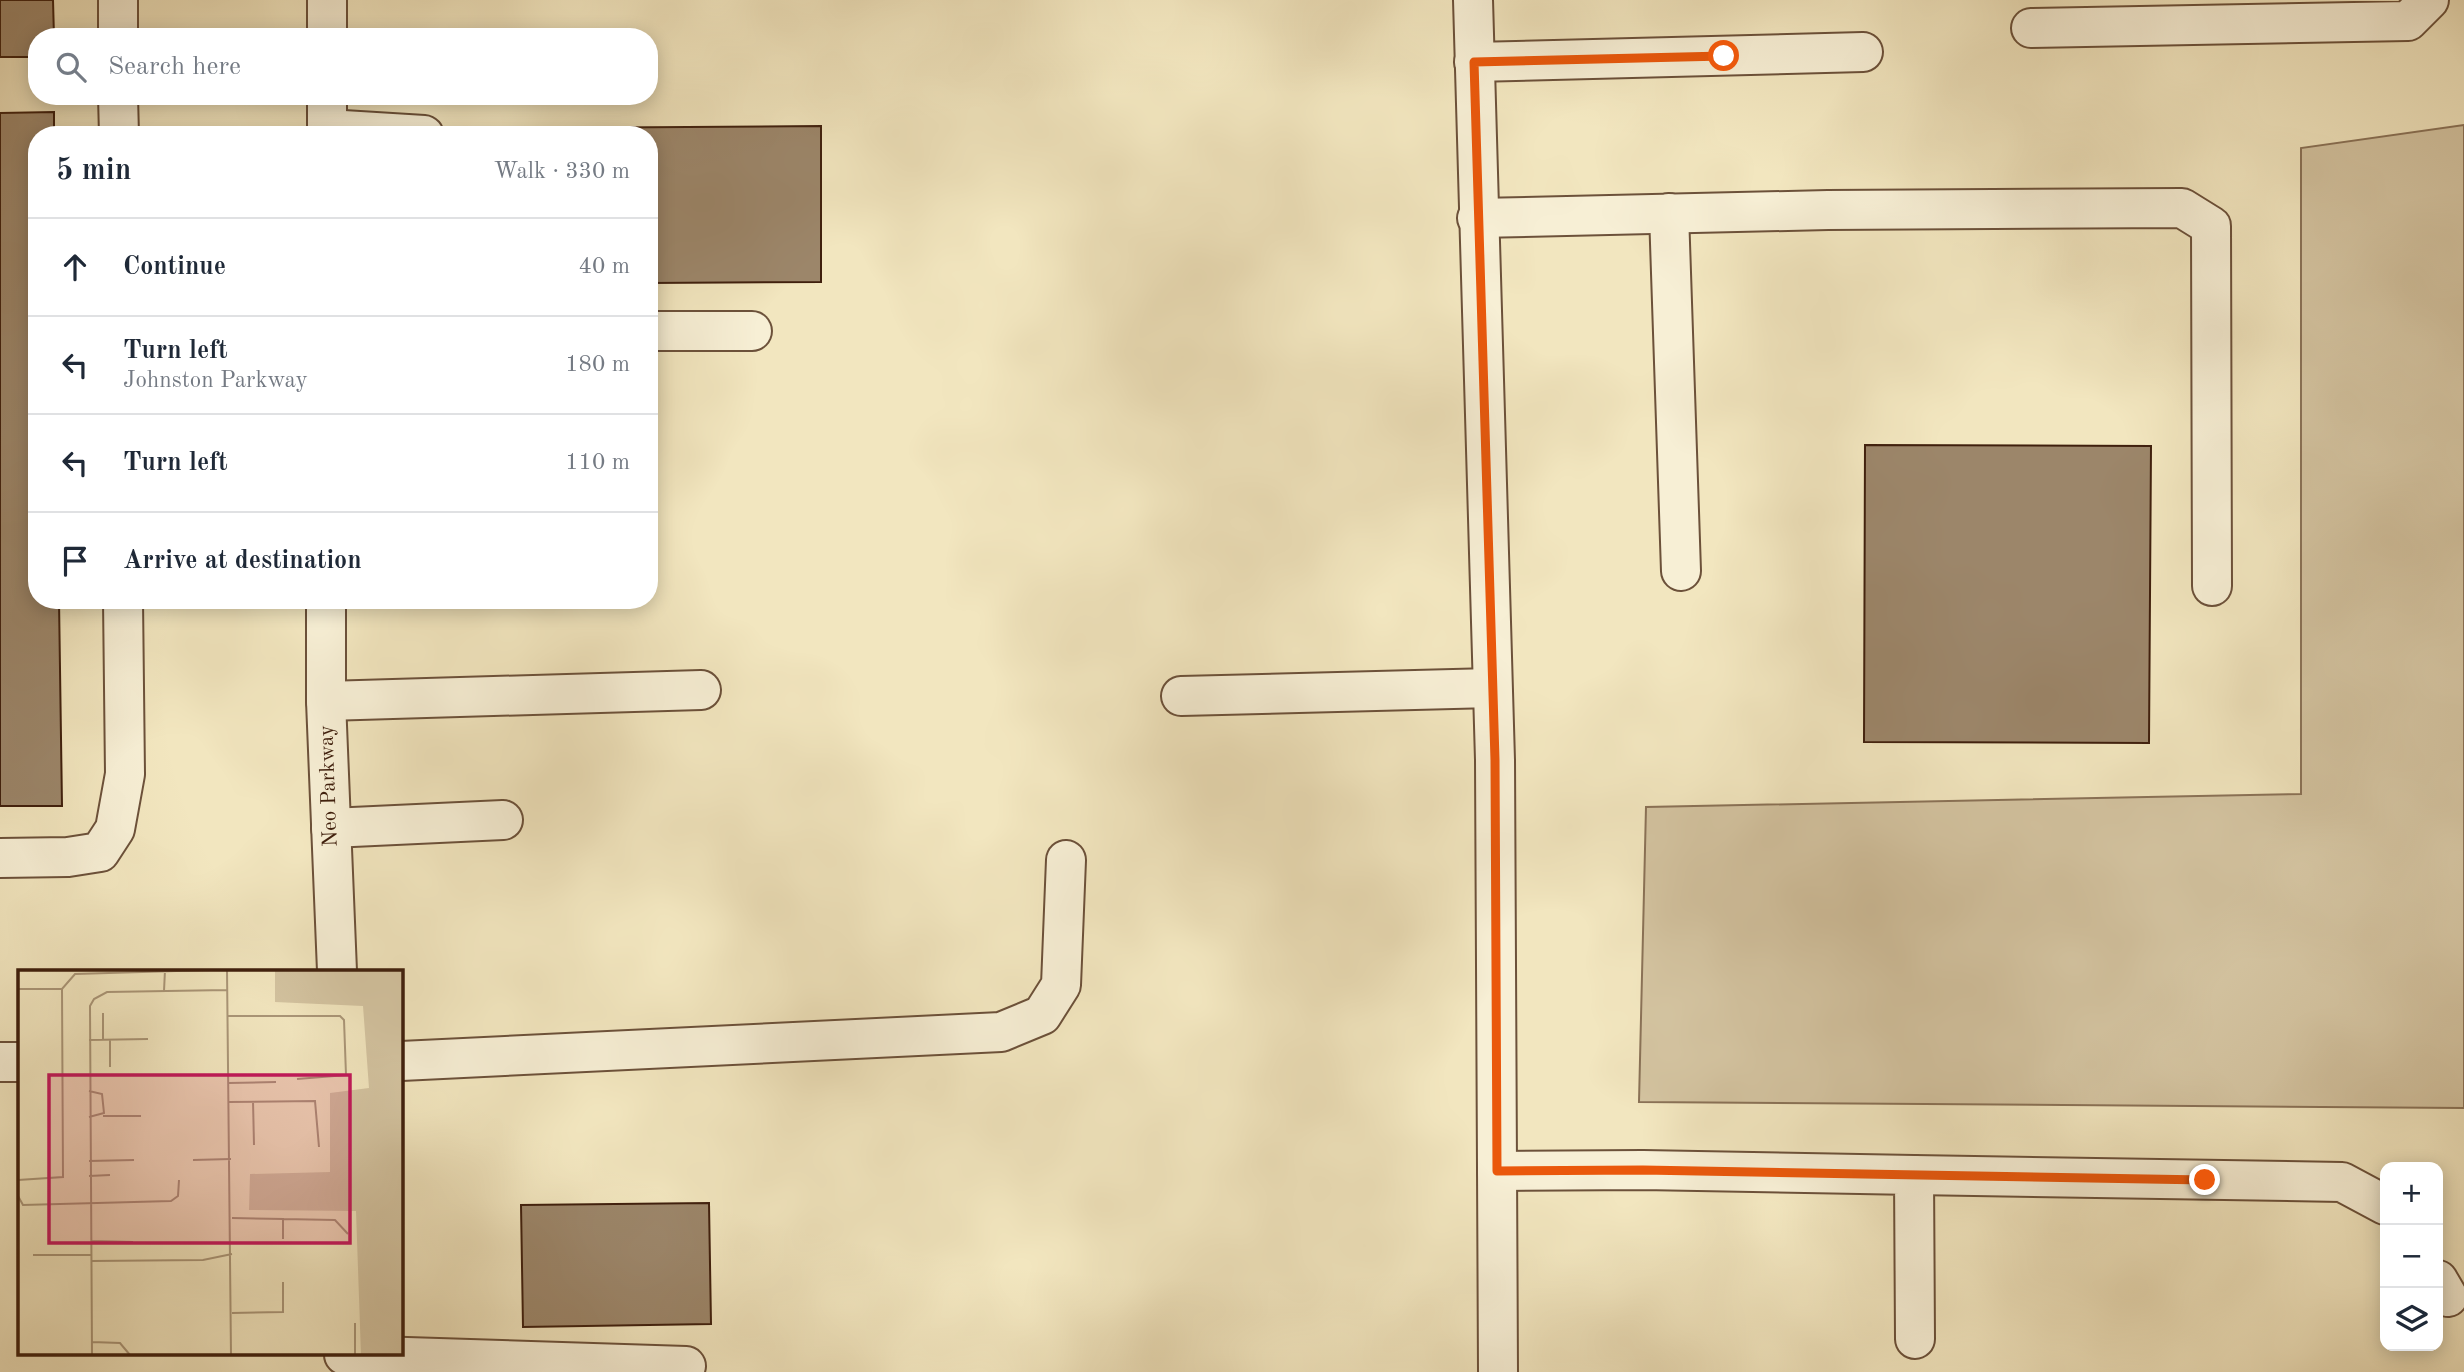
<!DOCTYPE html>
<html lang="en">
<head>
<meta charset="utf-8">
<style>
  :root { --surface:#fff; --page:#f2f2f3; --text:#1f2937; --muted:#747a83; --line:#e0e1e3 }
  body { margin:0; font-family:"Old Standard TT",serif; background:var(--page); color:var(--text) }
  .controls { position:absolute; right:21px; bottom:21px; display:grid; overflow:hidden; border-radius:14px; box-shadow:0 4px 18px #0003 }
  .controls button { width:63px; height:63px; display:grid; place-items:center; padding:0; border:0; border-bottom:2px solid var(--line); background:var(--surface); color:var(--text); font:35px sans-serif }
  .stop { position:absolute; width:21px; height:21px; margin:-16px; border:5px solid #ea580c; border-radius:50%; background:#fff }
  .stop.end { background:#ea580c; border-color:#fff; box-shadow:0 2px 7px #0008 }
  .list { margin:0; padding:0; list-style:none }
  h2 { display:flex; justify-content:space-between; align-items:center; height:91px; margin:0; padding:0 28px; font-size:30px }
  h2 small { font-size:23px; font-weight:400; color:var(--muted) }
  .list li { display:grid; grid-template-columns:46px 1fr auto; gap:21px; align-items:center; box-sizing:border-box; height:98px; padding:0 28px; border-top:2px solid var(--line) }
  .list b { display:block; font-size:26px; white-space:nowrap }
  .list p { margin:0; font-size:23px; white-space:nowrap; color:var(--muted) }
  .list em { font-size:23px; font-style:normal; color:var(--muted) }
  .icon { flex:none; width:38px; height:38px; fill:none; stroke:currentColor; stroke-width:2; stroke-linecap:round; stroke-linejoin:round }
  .map { position:relative; flex:none; width:2464px; height:1372px; overflow:hidden }
  .search { position:absolute; background:var(--surface); box-shadow:0 4px 18px #0003; left:28px; top:28px; width:630px; height:77px; display:flex; align-items:center; gap:18px; box-sizing:border-box; padding:0 24px; border-radius:28px; color:var(--muted); font-size:26px }
  .panel { position:absolute; background:var(--surface); box-shadow:0 4px 18px #0003; left:28px; top:126px; width:630px; height:483px; border-radius:28px }
  .map>svg:first-child { display:block }
  .green { fill:#d4c4a1; stroke:#8a7257; stroke-width:2 }
  .building { fill:#9c866a; stroke:#3f1f0d; stroke-width:2 }
  .lines { fill:none; stroke-linecap:round; stroke-linejoin:round }
  .minor-casing { stroke:#6c513a; stroke-width:42 }
  .minor { stroke:#f7efd5; stroke-width:38 }
  .route { stroke:#ea580c; stroke-width:9 }
  .labels { text-anchor:middle; dominant-baseline:central; stroke-width:6; stroke-linejoin:round; paint-order:stroke }
  .street-label { font-size:21px; fill:#3f1f0d; stroke:#f7efd5 }
  .inset-road { fill:none; stroke:#aa9678; stroke-width:2 }
  .view { fill:#c2185b; fill-opacity:0.15; stroke:#c2185b; stroke-width:3.5 }
  .inset-edge { fill:none; stroke:#3f1f0d; stroke-width:3.5 }
</style>
</head>
<body>
<div class="map">
<svg width="2464" height="1372" viewBox="0 0 2464 1372">
  <rect width="100%" height="100%" fill="#f2e6bf"/>
  <filter id="stains"><feTurbulence type="fractalNoise" baseFrequency=".00286" numOctaves="4"/><feColorMatrix values="0 0 0 0 .2 0 0 0 0 .09 0 0 0 0 .02 0 0 0 .5 -.17"/></filter>
  <radialGradient id="worn" r=".72"><stop offset=".6" stop-color="#630" stop-opacity="0"/><stop offset="1" stop-color="#630" stop-opacity=".3"/></radialGradient>
  <path class="green" d="M2464,125v983l-825,-6 7,-295 655,-13v-646z"/>
  <g class="building">
    <path d="M0,0h53l1,37h-17v20h-37z"/>
    <path d="M54,112v23h-17v465h22l3,206h-62v-693z"/>
    <path d="M821,126v156l-172,1v-148h-114v-7z"/>
    <path d="M1865,445l286,1 -2,297 -285,-1z"/>
    <path d="M709,1203l2,121 -188,3 -2,-122z"/>
  </g>
  <g class="lines">
    <g class="minor-casing">
      <g id="minor">
        <path d="M118,0v37"/>
        <path d="M1473,0l22,760 3,612"/>
        <path d="M2031,28l377,-7 21,-21"/>
        <path d="M327,37v-37"/>
        <path d="M1474,62l389,-10"/>
        <path d="M118,96l1,39"/>
        <path d="M327,129l97,6"/>
        <path d="M327,135v-39"/>
        <path d="M1669,213l12,358"/>
        <path d="M1477,218l351,-8 354,-2 29,18 1,360"/>
        <path d="M649,331h103"/>
        <path d="M326,600v101l11,270"/>
        <path d="M1181,696l311,-8"/>
        <path d="M326,701l375,-11"/>
        <path d="M331,828l172,-8"/>
        <path d="M0,858l68,-1 32,-5 15,-23 10,-55 -2,-174"/>
        <path d="M401,1061l600,-29 41,-17 19,-30 5,-125"/>
        <path d="M0,1062h19"/>
        <path d="M1497,1171l146,-1 271,5 1,164"/>
        <path d="M1914,1175l428,7 43,23"/>
        <path d="M2438,1280l10,17"/>
        <path d="M344,1355l342,11"/>
      </g>
    </g>
    <use href="#minor" class="minor"/>
  </g>
  <g class="lines">
    <path class="route" d="M1724,56l-250,6 21,698 2,411 146,-1 562,10"/>
  </g>
  <g class="labels">
    <g class="street-label">
      <text transform="translate(329 786) rotate(-92)">Neo Parkway</text>
    </g>
  </g>
  <g transform="translate(18 970)">
    <rect width="385" height="385" fill="#f2e6bf"/>
    <path d="M257,0h128v385h-42l-5,-144 -107,-1 1,-36 80,-2v-79l39,-5 -6,-82 -88,-4z" fill="#d4c4a1"/>
    <path class="inset-road" d="M209,0l4,385M0,19h44l13,-15 135,-4M146,21l1,-21M85,43v26M209,46h113l4,4 2,55 -49,4M92,69v28M71,70l59,-1M211,113l47,-1M235,131l1,44M211,132l86,-1 4,46M85,146h38M71,147l15,-4 -2,-19 -13,-3M175,190l38,-1M71,191l45,-1M71,206l21,-1M0,210l45,-3 -1,-188M0,226l5,9 148,-4 7,-5 1,-16M214,248l51,1v20M265,249l52,1 13,14M73,271l42,1M15,285h58M73,291l112,-1 29,-6M214,343l51,-1v-30M74,372l28,1 10,12M74,385l-2,-349 4,-7 13,-7 120,-2M337,385v-32"/>
    <path class="view" d="M31,105h301v168h-301z"/>
    <rect width="385" height="385" class="inset-edge"/>
  </g>
  <rect width="100%" height="100%" filter="url(#stains)"/>
  <rect width="100%" height="100%" fill="url(#worn)"/>
</svg>
<div class="controls">
<button>+</button>
<button>−</button>
<button><svg class="icon" aria-label="layers" viewBox="0 0 24 24"><path d="M12 4l9 5-9 5-9-5zM3 14l9 5 9-5"/></svg></button>
</div>
<div class="stop" style="left:1724px;top:56px"></div>
<div class="stop end" style="left:2205px;top:1180px"></div>
<div class="search"><svg class="icon" aria-label="search" viewBox="0 0 24 24"><circle cx="10" cy="10" r="6"/><path d="M15 15l6 6"/></svg>Search here</div>
<section class="panel">
<h2>5 min<small>Walk · 330 m</small></h2>
<ul class="list">
<li><svg class="icon" aria-label="ahead" viewBox="0 0 24 24"><path d="M12 20V5M6 11l6-6 6 6"/></svg><div><b>Continue</b></div><em>40 m</em></li>
<li><svg class="icon" aria-label="left" viewBox="0 0 24 24"><path d="M17 20v-9H6M10 6l-5 5 5 5"/></svg><div><b>Turn left</b><p>Johnston Parkway</p></div><em>180 m</em></li>
<li><svg class="icon" aria-label="left" viewBox="0 0 24 24"><path d="M17 20v-9H6M10 6l-5 5 5 5"/></svg><div><b>Turn left</b></div><em>110 m</em></li>
<li><svg class="icon" aria-label="arrive" viewBox="0 0 24 24"><path d="M6 21V4h12l-3 4 3 4H6"/></svg><div><b>Arrive at destination</b></div></li>
</ul>
</section>
</div>
</body>
</html>
